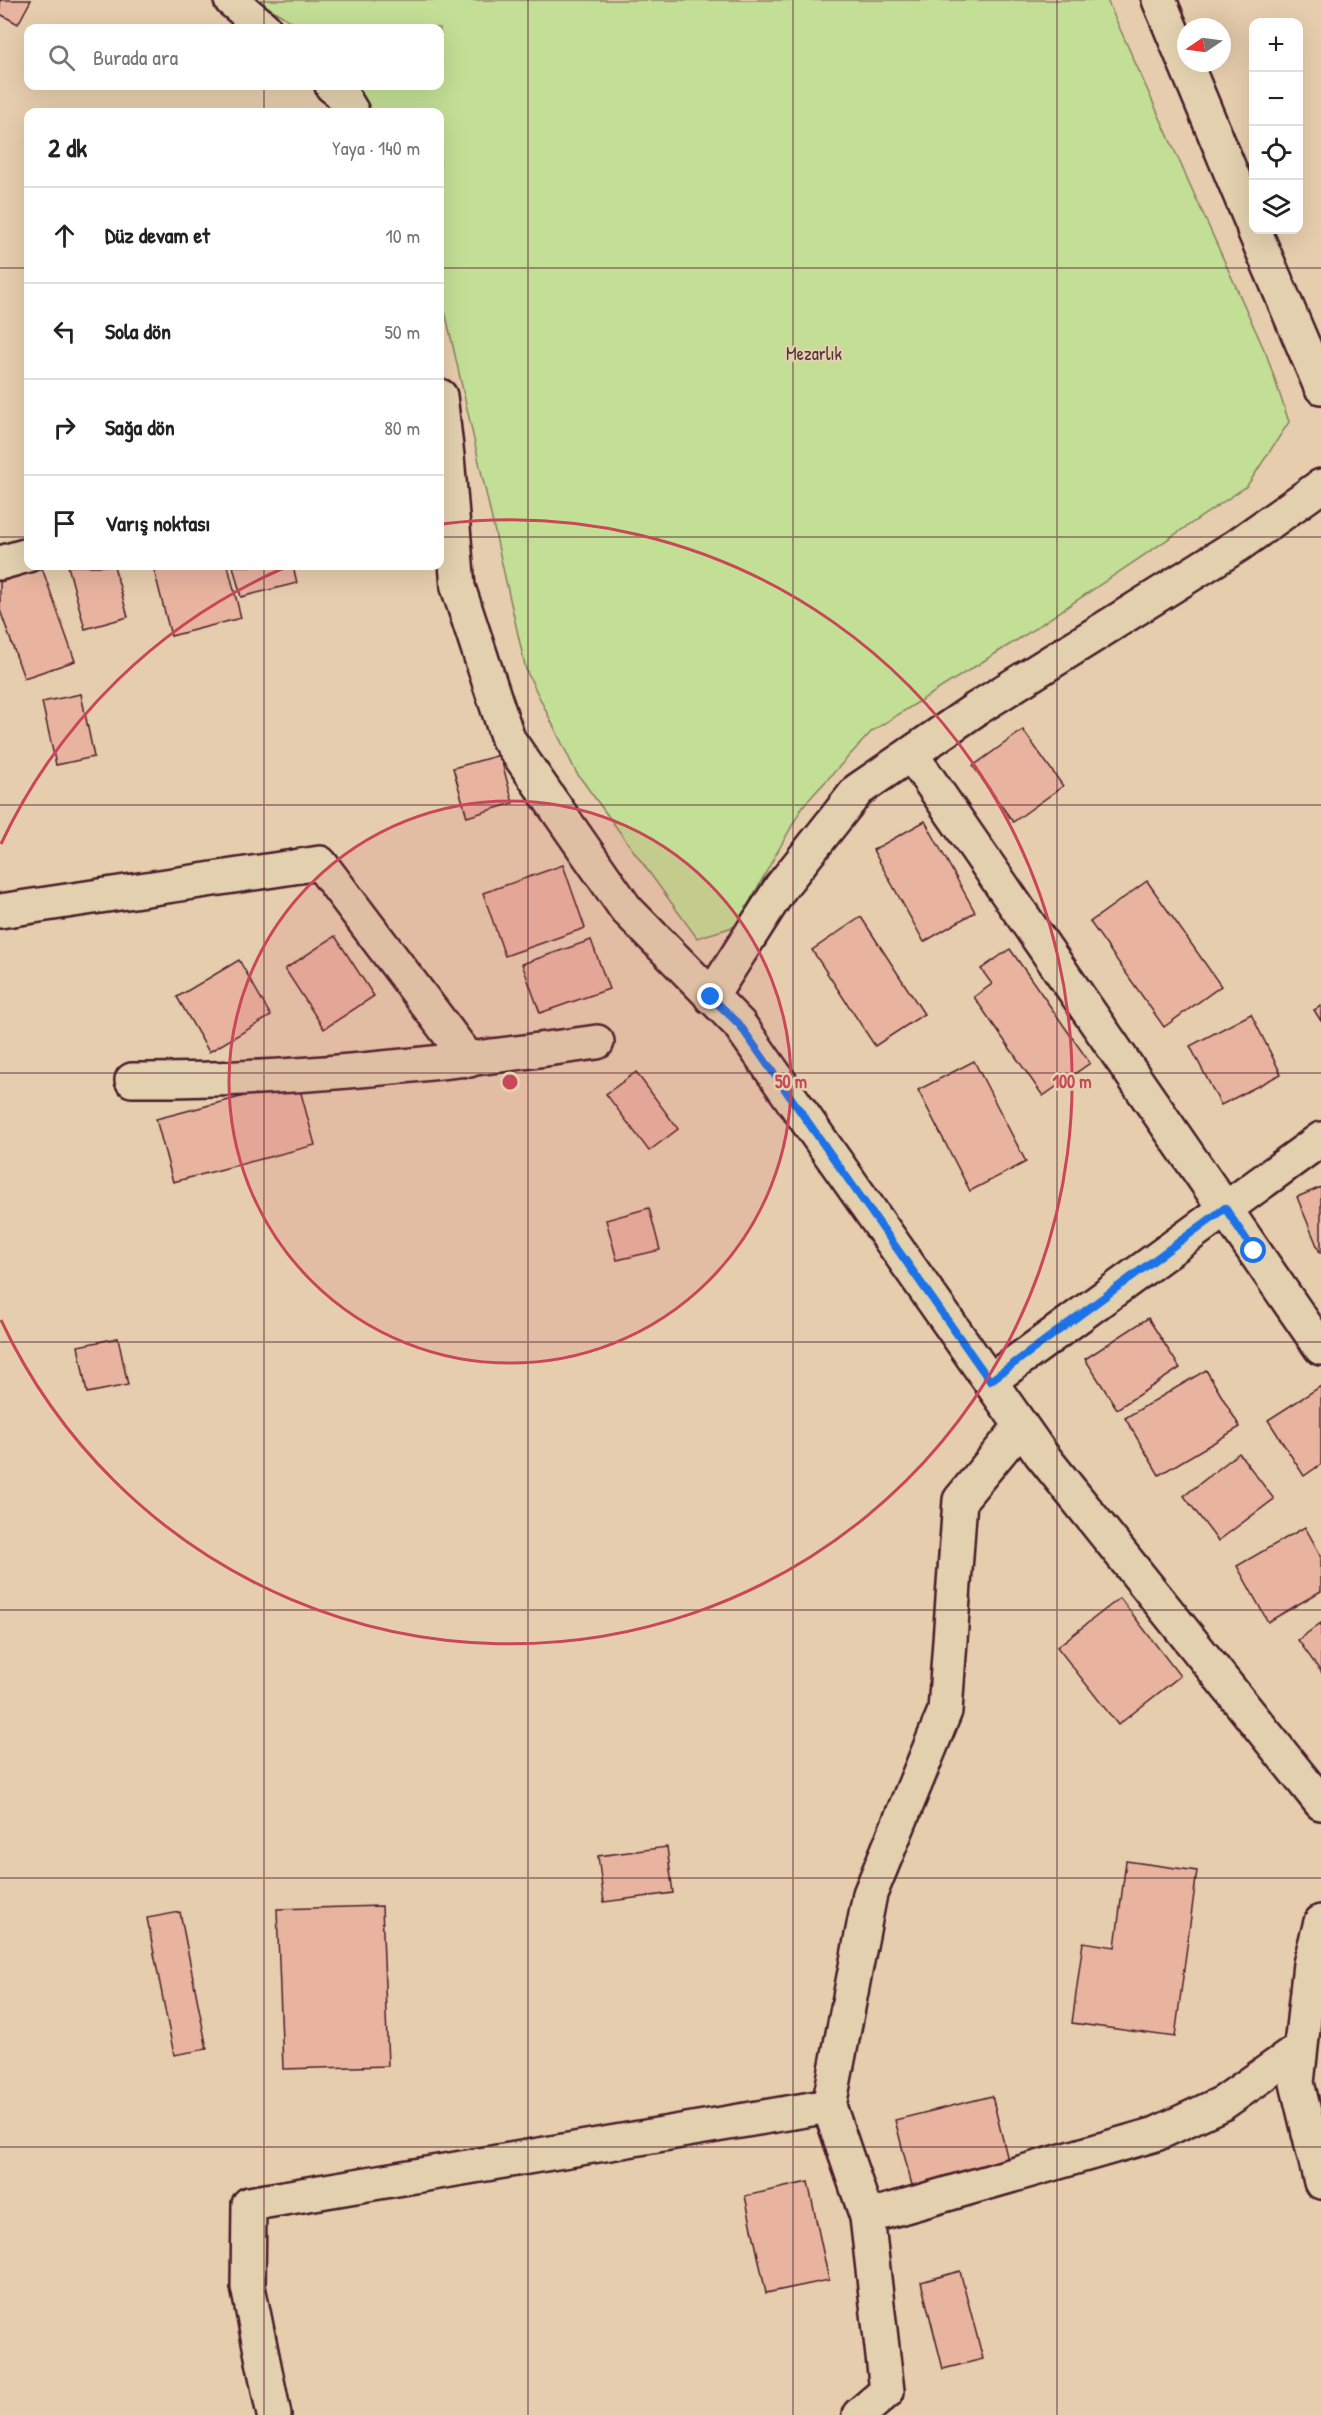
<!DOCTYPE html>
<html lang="tr">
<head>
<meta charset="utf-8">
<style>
  :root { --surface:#fff; --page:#f2f2f2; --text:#222; --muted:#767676; --line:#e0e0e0 }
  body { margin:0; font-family:"Patrick Hand",sans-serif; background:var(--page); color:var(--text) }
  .controls { position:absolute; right:18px; top:18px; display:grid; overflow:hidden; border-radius:12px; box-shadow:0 6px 24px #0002 }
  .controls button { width:54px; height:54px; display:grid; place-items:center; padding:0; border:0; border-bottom:2px solid var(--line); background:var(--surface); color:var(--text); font:30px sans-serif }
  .compass { position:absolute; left:1177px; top:18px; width:54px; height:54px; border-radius:50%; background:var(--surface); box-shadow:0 6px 24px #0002; rotate:257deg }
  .stop { position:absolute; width:18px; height:18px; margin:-14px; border:4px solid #1a73e8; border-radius:50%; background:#fff }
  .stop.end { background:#1a73e8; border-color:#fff; box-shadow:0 2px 6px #0008 }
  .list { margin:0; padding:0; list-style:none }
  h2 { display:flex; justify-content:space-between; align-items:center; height:78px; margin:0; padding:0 24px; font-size:26px }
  h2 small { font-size:20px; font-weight:400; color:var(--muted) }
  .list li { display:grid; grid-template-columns:39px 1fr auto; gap:18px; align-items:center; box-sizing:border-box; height:96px; padding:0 24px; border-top:2px solid var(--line) }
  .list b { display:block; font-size:22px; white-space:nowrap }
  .list em { font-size:20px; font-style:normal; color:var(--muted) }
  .icon { flex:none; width:33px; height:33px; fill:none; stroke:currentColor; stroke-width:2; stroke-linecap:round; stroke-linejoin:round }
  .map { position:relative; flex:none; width:1321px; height:2415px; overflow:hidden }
  .search { position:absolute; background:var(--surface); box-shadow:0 6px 24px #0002; left:24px; top:24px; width:420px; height:66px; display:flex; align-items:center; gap:15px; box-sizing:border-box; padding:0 21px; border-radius:12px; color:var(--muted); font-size:22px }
  .panel { position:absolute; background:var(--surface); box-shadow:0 6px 24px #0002; left:24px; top:108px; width:420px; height:462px; border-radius:12px }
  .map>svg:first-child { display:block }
  .green { fill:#c3de95; stroke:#867e60; stroke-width:1.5 }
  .building { fill:#e8b39f; stroke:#4a1f2b; stroke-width:1.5 }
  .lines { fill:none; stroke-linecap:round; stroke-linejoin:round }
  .minor-casing { stroke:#4a1f2b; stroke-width:38 }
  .minor { stroke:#e2d0ae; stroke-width:33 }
  .route { stroke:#1a73e8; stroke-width:8 }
  .grid { fill:none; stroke:#4a1f2b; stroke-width:1.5; stroke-opacity:0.55 }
  .ring { fill:none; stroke:#ca4759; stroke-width:3 }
  .labels { text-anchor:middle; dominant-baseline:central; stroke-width:5; stroke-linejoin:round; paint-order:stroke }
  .park-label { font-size:18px; fill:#563236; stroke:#e2d0ae }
  .centre { fill:#ca4759; stroke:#e2d0ae; stroke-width:3 }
  .ring-label { font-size:18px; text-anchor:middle; font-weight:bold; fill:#ca4759; stroke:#e2d0ae; stroke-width:5; stroke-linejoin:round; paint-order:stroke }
</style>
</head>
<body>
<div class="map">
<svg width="1321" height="2415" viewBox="0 0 1321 2415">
  <rect width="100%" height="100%" fill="#e6cdad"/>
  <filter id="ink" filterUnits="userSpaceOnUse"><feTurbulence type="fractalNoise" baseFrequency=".0167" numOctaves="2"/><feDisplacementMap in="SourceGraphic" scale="12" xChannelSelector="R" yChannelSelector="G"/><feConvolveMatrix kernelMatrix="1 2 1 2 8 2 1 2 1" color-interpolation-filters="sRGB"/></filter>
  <g filter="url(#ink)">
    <path class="green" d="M257,0h850l160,356 22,66 -42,64 -222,149 -153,96 -69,75 -67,120 -39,12 -121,-166 -50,-102 -86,-381v-177h-74l-21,-26h95v-58h-139z"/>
    <g class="building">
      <path d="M0,0h31l-13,24 -18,-10z"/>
      <path d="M68,566h46l14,51 -43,12z"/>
      <path d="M153,566h75l13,52 -70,18z"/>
      <path d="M233,566h60l4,17 -56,14z"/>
      <path d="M42,568l33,93 -51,17 -24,-68v-28z"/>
      <path d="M81,694l13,63 -38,8 -14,-63z"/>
      <path d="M1023,730l40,56 -50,36 -40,-56z"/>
      <path d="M500,755l13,48 -46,14 -14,-49z"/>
      <path d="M925,821l50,91 -51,30 -51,-92z"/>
      <path d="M563,865l22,63 -80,28 -22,-63z"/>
      <path d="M1147,881l74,105 -57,41 -74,-105z"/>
      <path d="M861,917l63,97 -49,32 -63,-96z"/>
      <path d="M335,936l39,60 -50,33 -39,-60z"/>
      <path d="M591,940l18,49 -69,24 -18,-49z"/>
      <path d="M1010,949l80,114 -47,33 -69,-99 18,-13 -11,-15z"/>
      <path d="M239,960l32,56 -62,36 -32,-55z"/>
      <path d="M1321,1006v15l-7,-11z"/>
      <path d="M1251,1014l30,60 -60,31 -31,-59z"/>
      <path d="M974,1061l52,101 -56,29 -52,-101z"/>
      <path d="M636,1072l42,57 -29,22 -43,-57z"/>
      <path d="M298,1082l17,63 -142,37 -17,-63z"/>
      <path d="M1321,1187v66h-1l-23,-56z"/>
      <path d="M649,1208l11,42 -43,10 -11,-40z"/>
      <path d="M1148,1318l32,50 -63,41 -32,-50z"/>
      <path d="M118,1338l10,47 -41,8 -9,-47z"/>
      <path d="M1206,1370l34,57 -81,48 -34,-57z"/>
      <path d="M1321,1386v78l-17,12 -36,-56z"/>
      <path d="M1239,1453l35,46 -56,42 -34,-45z"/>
      <path d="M1305,1527l16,29v35l-53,31 -31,-56z"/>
      <path d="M1120,1598l60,78 -62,49 -61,-78z"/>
      <path d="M1321,1623v49l-23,-32z"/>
      <path d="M667,1847l6,46 -69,9 -6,-46z"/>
      <path d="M1126,1861l71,10 -22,166 -103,-14 11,-81 32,5z"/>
      <path d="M382,1906l6,160 -105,3 -6,-160z"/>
      <path d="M180,1912l27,137 -33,6 -27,-137z"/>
      <path d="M992,2096l18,72 -96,25 -19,-73z"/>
      <path d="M808,2182l21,98 -63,13 -21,-97z"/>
      <path d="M960,2271l23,88 -40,10 -22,-87z"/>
    </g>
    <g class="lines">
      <g class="minor-casing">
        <g id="minor">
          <path d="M231,0l33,28"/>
          <path d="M1159,0l95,228"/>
          <path d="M332,86l8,6 12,20"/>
          <path d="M1254,230l67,157"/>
          <path d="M440,396l7,60 11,131 50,152 118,170 113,115 302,430 280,349"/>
          <path d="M0,563l28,-8"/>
          <path d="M911,754l410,594"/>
          <path d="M0,911l320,-48 149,197"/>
          <path d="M711,997l70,-110 77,-97 118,-81 262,-164 83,-59"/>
          <path d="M132,1080c156,1 311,-16 465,-38"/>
          <path d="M990,1381l331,-242"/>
          <path d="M1321,1922l-11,42 -13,119 24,99"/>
          <path d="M829,2106l38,111 20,174 -28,24"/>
          <path d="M867,2217l289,-83 67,-31 77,-54"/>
          <path d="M274,2415l-26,-128 1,-83 580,-98 41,-212 75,-183 15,-211 61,-74"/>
        </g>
      </g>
      <use href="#minor" class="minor"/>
    </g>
  </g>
  <g class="lines" filter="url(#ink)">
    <path class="route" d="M711,997l28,27 251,357 235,-173 29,43"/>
  </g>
  <path class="grid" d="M264,0v28M528,0v2415M793,0v2415M1057,0v2415M264,86v26M0,268h28M440,268h881M0,537h28M440,537h881M264,566v1849M0,805h1321M0,1073h1321M0,1342h1321M0,1610h1321M0,1878h1321M0,2147h1321"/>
  <circle cx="510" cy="1082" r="281" fill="#ca4759" fill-opacity=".12"/>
  <g class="ring">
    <circle cx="510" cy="1082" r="281"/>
    <path d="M1 844A562 562 0 0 1 286 567M442 524A562 562 0 1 1 1 1320"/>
  </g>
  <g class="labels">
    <g class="park-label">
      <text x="814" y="353">Mezarlık</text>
    </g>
  </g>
  <circle cx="510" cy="1082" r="9" class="centre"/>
  <g class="ring-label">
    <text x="791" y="1088">50 m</text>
    <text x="1072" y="1088">100 m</text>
  </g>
</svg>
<div class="controls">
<button>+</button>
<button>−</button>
<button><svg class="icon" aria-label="locate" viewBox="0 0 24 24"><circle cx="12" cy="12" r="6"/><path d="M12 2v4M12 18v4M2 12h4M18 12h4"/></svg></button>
<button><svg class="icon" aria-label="layers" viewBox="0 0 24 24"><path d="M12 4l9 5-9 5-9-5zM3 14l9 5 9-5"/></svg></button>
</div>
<svg class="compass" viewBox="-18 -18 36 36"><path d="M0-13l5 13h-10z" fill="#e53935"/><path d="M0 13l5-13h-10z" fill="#767676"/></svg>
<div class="stop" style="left:1254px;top:1251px"></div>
<div class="stop end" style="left:711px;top:997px"></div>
<div class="search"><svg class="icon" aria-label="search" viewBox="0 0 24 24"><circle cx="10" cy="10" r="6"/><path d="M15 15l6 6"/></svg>Burada ara</div>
<section class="panel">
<h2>2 dk<small>Yaya · 140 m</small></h2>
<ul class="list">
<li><svg class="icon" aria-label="ahead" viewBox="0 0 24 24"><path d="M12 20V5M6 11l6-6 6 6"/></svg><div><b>Düz devam et</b></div><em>10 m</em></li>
<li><svg class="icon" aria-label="left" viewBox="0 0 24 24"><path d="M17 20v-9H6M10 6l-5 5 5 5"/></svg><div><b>Sola dön</b></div><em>50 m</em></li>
<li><svg class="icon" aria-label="right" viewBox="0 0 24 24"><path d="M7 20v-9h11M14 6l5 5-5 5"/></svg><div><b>Sağa dön</b></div><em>80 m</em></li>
<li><svg class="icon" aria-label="arrive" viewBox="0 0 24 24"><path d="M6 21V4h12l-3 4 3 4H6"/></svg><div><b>Varış noktası</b></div></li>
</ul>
</section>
</div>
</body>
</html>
